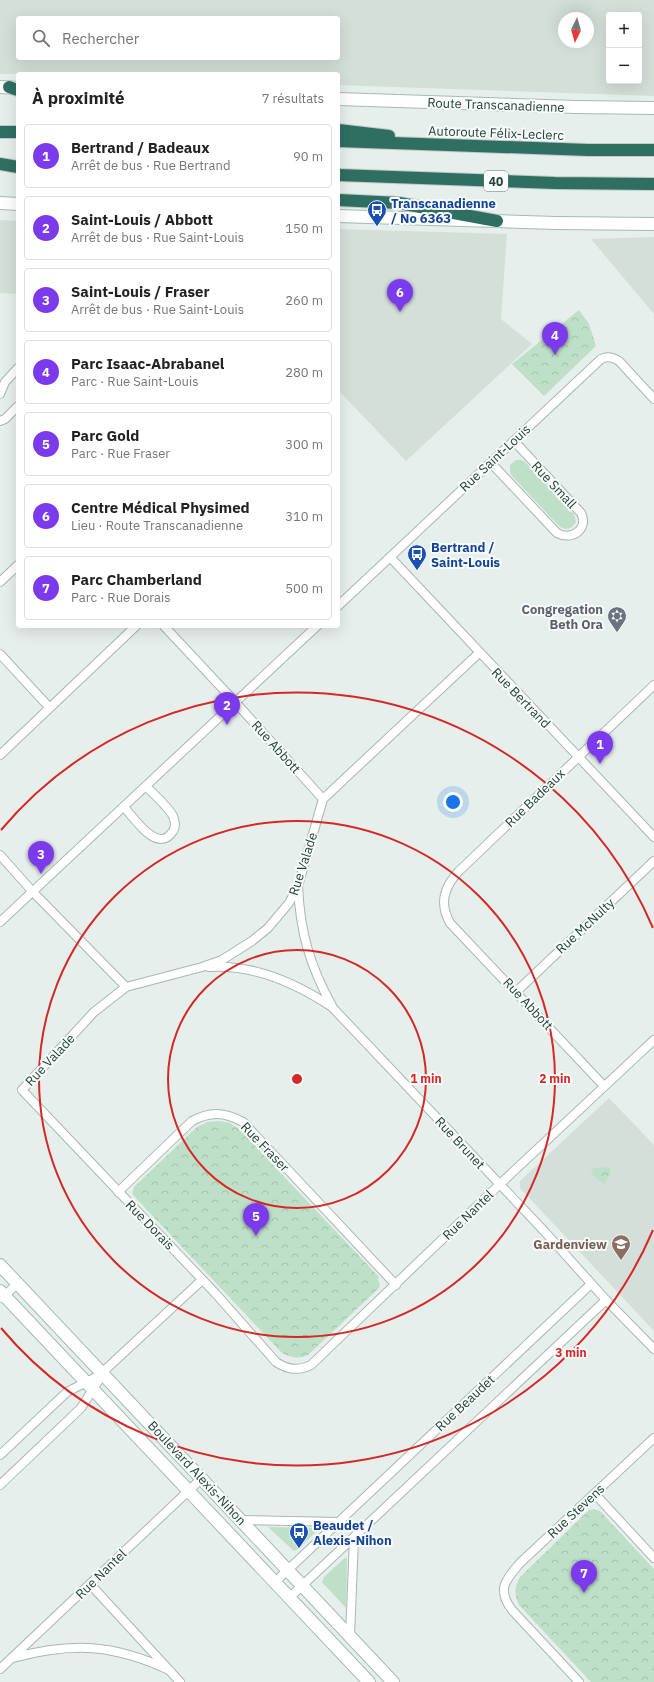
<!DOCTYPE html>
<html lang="fr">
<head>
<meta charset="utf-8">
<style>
  :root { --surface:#fff; --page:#f6f6f6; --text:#222; --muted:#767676; --line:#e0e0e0; --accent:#7c3aed }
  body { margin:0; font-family:"IBM Plex Sans",sans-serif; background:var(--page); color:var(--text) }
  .controls { position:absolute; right:12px; top:12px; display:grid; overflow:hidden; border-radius:4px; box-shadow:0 4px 16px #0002 }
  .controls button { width:36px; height:36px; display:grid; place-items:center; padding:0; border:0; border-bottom:1px solid var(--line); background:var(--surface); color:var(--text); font:20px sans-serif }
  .compass { position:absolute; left:558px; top:12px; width:36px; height:36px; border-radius:50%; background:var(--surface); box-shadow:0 4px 16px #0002; rotate:185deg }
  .you { position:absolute; left:453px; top:802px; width:14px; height:14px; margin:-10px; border:3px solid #fff; border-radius:50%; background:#1a73e8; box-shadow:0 0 0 6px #1a73e833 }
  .badge { display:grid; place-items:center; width:26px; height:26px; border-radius:50%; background:var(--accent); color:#fff; font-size:13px; font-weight:700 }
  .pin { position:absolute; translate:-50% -33px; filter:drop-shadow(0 1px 2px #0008) }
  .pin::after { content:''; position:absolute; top:21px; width:14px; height:12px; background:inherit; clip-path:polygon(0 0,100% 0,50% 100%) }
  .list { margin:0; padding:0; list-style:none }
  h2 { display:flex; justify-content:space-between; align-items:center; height:52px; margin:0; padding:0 16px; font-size:17px }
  h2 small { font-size:13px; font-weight:400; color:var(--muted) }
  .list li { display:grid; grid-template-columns:26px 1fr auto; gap:12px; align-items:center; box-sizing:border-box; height:64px; margin:0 8px 8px; padding:0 8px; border:1px solid var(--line); border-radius:4px }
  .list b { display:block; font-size:15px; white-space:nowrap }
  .list p { margin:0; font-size:13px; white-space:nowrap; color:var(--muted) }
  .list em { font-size:13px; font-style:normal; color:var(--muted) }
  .icon { flex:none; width:22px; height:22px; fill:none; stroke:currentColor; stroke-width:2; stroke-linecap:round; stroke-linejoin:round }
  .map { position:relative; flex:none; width:654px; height:1682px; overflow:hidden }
  .search { position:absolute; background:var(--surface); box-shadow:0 4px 16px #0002; left:16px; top:16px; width:324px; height:44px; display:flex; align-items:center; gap:10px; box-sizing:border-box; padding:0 14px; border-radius:4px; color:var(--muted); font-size:15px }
  .panel { position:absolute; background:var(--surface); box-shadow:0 4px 16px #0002; left:16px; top:72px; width:324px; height:556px; border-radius:4px }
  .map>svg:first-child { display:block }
  .built { fill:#d4dfda; fill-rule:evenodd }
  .grass { fill:#bfe0c8 }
  .park { fill:url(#park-crowns) }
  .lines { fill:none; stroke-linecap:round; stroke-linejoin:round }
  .street-casing { stroke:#a8b8b2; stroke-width:10 }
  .secondary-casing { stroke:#a4bbb3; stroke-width:14 }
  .highway-casing { stroke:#c2cac8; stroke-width:14 }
  .street { stroke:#fff; stroke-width:8 }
  .secondary { stroke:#fff; stroke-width:12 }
  .highway { stroke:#2f6f62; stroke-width:12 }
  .ring { fill:none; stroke:#d62828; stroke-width:2 }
  .labels { text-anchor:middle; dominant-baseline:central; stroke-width:4; stroke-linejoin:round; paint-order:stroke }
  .shield { fill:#f7fbf9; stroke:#637a73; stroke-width:1 }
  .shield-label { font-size:12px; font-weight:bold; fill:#24423a }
  .street-label { font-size:13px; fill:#24423a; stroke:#f7fbf9 }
  .transit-label { font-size:13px; font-weight:bold; fill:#164399; stroke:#f7fbf9; text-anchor:start }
  .worship-label { font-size:13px; font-weight:bold; fill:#5b616d; stroke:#f7fbf9; text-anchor:end }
  .education-label { font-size:13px; font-weight:bold; fill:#785e54; stroke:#f7fbf9; text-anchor:end }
  .centre { fill:#d62828; stroke:#f7fbf9; stroke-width:2 }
  .ring-label { font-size:12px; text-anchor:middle; font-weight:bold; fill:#d62828; stroke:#f7fbf9; stroke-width:4; stroke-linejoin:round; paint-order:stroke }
</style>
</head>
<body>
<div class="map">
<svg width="654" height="1682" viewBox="0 0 654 1682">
  <defs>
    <pattern id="park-crowns" width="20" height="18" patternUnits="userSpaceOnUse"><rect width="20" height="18" fill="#bfe0c8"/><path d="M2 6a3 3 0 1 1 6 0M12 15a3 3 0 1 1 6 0" fill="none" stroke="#a4c1ad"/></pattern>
  </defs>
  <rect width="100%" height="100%" fill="#e6efeb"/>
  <g class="built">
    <path d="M0,0h654v96l-316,-11v-11h-338zM609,15h30v66h-30zM18,18h320v40h-320zM564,18h24v24h-24z"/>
    <path d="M0,220l18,1v73l-18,-1z"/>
    <path d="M338,229l169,5 -6,85 31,25 -126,117 -68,-71z"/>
    <path d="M654,237v77l-63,-75z"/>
    <path d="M609,1098l45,47v186l-134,-143v-7z"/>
  </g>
  <g class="grass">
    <path d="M516,460h5l4,2 49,52 2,8c-5,8 -11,9 -18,3l-46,-49 -2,-4v-7z"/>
    <path d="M268,1527l50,1h2l-22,21 -4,2z"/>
    <path d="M346,1557l1,2 -1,49 -24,-26 2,-5z"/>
  </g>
  <g class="park">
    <path d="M579,310l10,14 7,22 -52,50 -32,-32z"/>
    <path d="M218,1121l12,2 9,6 140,148 -1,2 2,7 -2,3 -70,66c-9,4 -16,3 -26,-2l-150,-159 2,-7 63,-60 10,-5z"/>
    <path d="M610,1167v7l-5,10c-6,-3 -13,-7 -14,-14l2,-2z"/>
    <path d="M594,1509l6,2 54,58v113h-63l-72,-77c-5,-11 -5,-17 1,-28l69,-67z"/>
  </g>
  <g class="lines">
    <g class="street-casing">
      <g id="street">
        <path d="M0,394l5,-12 13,-14"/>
        <path d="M0,421l5,-2 13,-13"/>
        <path d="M491,463l66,70c15,8 32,-4 24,-20l-67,-72"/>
        <path d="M390,557l264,280"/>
        <path d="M0,582l18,-17"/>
        <path d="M338,606l263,-247c7,-3 11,-2 18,2l35,38"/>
        <path d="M164,626l72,77 87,96"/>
        <path d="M479,653l-156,146 -25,87 -9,17 -21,25 -16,13 -30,19 -20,7 -76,20 -32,25 -72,78 194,204 60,68c12,8 22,9 35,3l189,-181 154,-144"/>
        <path d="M0,654l49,53"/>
        <path d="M0,755l136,-129"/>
        <path d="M124,807c10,11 34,48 49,24 3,-4 2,-10 0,-15 -6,-11 -19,-21 -27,-30"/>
        <path d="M0,855l32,36 94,96"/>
        <path d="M298,886c2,46 12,80 34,120"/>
        <path d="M0,922l317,-296"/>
        <path d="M209,967c45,-3 87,16 123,40l213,225 61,68 48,49"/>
        <path d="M516,992l138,-131"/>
        <path d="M604,1086l-154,-163c-11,-20 -6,-36 9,-52l195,-186"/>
        <path d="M118,1192l74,-71c19,-10 32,-9 51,1l153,163"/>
        <path d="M2,1298l15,-14"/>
        <path d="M0,1455l67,-63 35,-18"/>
        <path d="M0,1485l81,-77 25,-39 96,-89"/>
        <path d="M595,1494l59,64"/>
        <path d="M241,1520l97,2"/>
        <path d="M275,1582l316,-298"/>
        <path d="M90,1584l90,98"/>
        <path d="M289,1598l317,-298"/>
        <path d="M350,1636l4,-98"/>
        <path d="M13,1658c59,-16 100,-14 156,12"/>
        <path d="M0,1669l201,-190"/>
        <path d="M579,1682l-67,-72c-16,-21 -6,-30 8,-47l134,-125"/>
      </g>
    </g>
    <g class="secondary-casing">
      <g id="secondary">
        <path d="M0,87l18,1"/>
        <path d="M338,99l238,8 78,1"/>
        <path d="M0,203l18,1"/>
        <path d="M338,216l218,7 98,1"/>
        <path d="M0,1265l393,417"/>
        <path d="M0,1291l369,391"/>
      </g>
    </g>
    <g class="highway-casing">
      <g id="highway">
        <path d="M9,87l9,3"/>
        <path d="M338,130l51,6"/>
        <path d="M0,132h18"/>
        <path d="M338,141l250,9h66"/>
        <path d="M0,164l18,3"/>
        <path d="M338,175l217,8 99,1"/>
        <path d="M338,200l61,3 98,18"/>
      </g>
    </g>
    <use href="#street" class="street"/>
    <use href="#secondary" class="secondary"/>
    <use href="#highway" class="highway"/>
  </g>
  <g class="ring">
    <circle cx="297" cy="1079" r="129"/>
    <circle cx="297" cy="1079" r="258"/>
    <path d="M653 1230A387 387 0 0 1 1 1328M1 830A387 387 0 0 1 653 928"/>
  </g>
  <defs>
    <g id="bus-pin" transform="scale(1)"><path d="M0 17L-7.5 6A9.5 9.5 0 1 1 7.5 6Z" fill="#1a4fb4" stroke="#f7fbf9"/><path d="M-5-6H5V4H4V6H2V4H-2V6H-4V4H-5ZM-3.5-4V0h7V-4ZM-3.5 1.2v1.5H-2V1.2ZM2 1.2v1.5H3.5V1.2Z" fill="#fff"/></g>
    <g id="synagogue-pin" transform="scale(1)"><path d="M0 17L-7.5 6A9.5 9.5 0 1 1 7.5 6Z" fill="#6b7280" stroke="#f7fbf9"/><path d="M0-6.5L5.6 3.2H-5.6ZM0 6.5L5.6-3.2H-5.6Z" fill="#fff"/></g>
    <g id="school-pin" transform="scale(1)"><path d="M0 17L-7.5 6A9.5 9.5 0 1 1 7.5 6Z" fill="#8d6e63" stroke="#f7fbf9"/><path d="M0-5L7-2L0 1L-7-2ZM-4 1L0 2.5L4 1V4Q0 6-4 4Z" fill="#fff"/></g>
  </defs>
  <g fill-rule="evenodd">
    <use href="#bus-pin" x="377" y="210"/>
    <use href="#bus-pin" x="417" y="554"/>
    <use href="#synagogue-pin" x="617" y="616"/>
    <use href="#school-pin" x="621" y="1244"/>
    <use href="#bus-pin" x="299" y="1532"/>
  </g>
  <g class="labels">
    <rect class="shield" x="484" y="171" width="24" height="20" rx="3"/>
    <g class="shield-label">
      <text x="496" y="181">40</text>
    </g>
    <g class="street-label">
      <text transform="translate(496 105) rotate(2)">Route Transcanadienne</text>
      <text transform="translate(496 133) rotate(2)">Autoroute Félix-Leclerc</text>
      <text transform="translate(495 458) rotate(-43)">Rue Saint-Louis</text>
      <text transform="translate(554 485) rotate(47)">Rue Small</text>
      <text transform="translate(521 698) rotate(46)">Rue Bertrand</text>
      <text transform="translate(276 747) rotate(48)">Rue Abbott</text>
      <text transform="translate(535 798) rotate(-44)">Rue Badeaux</text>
      <text transform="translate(303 864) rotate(-72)">Rue Valade</text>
      <text transform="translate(585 926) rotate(-43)">Rue McNulty</text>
      <text transform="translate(528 1004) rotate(47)">Rue Abbott</text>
      <text transform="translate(50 1060) rotate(-47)">Rue Valade</text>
      <text transform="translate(460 1143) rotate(47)">Rue Brunet</text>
      <text transform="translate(265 1147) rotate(46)">Rue Fraser</text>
      <text transform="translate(468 1215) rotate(-44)">Rue Nantel</text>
      <text transform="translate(150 1225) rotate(46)">Rue Dorais</text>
      <text transform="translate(465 1403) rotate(-43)">Rue Beaudet</text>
      <text transform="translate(197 1473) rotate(47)">Boulevard Alexis-Nihon</text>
      <text transform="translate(576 1511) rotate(-43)">Rue Stevens</text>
      <text transform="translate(101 1574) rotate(-44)">Rue Nantel</text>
    </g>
    <g class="transit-label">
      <text x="391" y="203">Transcanadienne<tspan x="391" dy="15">/ No 6363</tspan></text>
      <text x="431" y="547">Bertrand /<tspan x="431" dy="15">Saint-Louis</tspan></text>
      <text x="313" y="1525">Beaudet /<tspan x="313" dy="15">Alexis-Nihon</tspan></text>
    </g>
    <g class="worship-label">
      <text x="603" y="609">Congregation<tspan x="603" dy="15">Beth Ora</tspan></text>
    </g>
    <g class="education-label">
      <text x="607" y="1244">Gardenview</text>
    </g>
  </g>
  <circle cx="297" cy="1079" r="6" class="centre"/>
  <g class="ring-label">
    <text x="426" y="1083">1 min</text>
    <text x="555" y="1083">2 min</text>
    <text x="571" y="1357">3 min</text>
  </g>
</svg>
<div class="controls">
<button>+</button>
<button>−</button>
</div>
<svg class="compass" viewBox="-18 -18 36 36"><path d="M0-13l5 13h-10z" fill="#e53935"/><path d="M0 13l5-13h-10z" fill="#767676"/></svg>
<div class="you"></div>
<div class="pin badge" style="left:600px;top:764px">1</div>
<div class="pin badge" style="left:227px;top:725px">2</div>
<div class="pin badge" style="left:41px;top:874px">3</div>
<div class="pin badge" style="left:555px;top:355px">4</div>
<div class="pin badge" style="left:256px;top:1236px">5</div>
<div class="pin badge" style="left:400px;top:312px">6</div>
<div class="pin badge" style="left:584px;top:1593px">7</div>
<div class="search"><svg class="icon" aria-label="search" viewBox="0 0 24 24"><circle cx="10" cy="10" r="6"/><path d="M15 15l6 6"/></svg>Rechercher</div>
<section class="panel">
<h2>À proximité<small>7 résultats</small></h2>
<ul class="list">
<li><span class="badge">1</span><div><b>Bertrand / Badeaux</b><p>Arrêt de bus · Rue Bertrand</p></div><em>90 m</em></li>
<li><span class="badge">2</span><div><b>Saint-Louis / Abbott</b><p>Arrêt de bus · Rue Saint-Louis</p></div><em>150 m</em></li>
<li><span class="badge">3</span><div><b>Saint-Louis / Fraser</b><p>Arrêt de bus · Rue Saint-Louis</p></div><em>260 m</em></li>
<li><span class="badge">4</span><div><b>Parc Isaac-Abrabanel</b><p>Parc · Rue Saint-Louis</p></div><em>280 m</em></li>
<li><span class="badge">5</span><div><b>Parc Gold</b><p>Parc · Rue Fraser</p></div><em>300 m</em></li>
<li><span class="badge">6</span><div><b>Centre Médical Physimed</b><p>Lieu · Route Transcanadienne</p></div><em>310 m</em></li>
<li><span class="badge">7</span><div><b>Parc Chamberland</b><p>Parc · Rue Dorais</p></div><em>500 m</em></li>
</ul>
</section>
</div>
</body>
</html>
